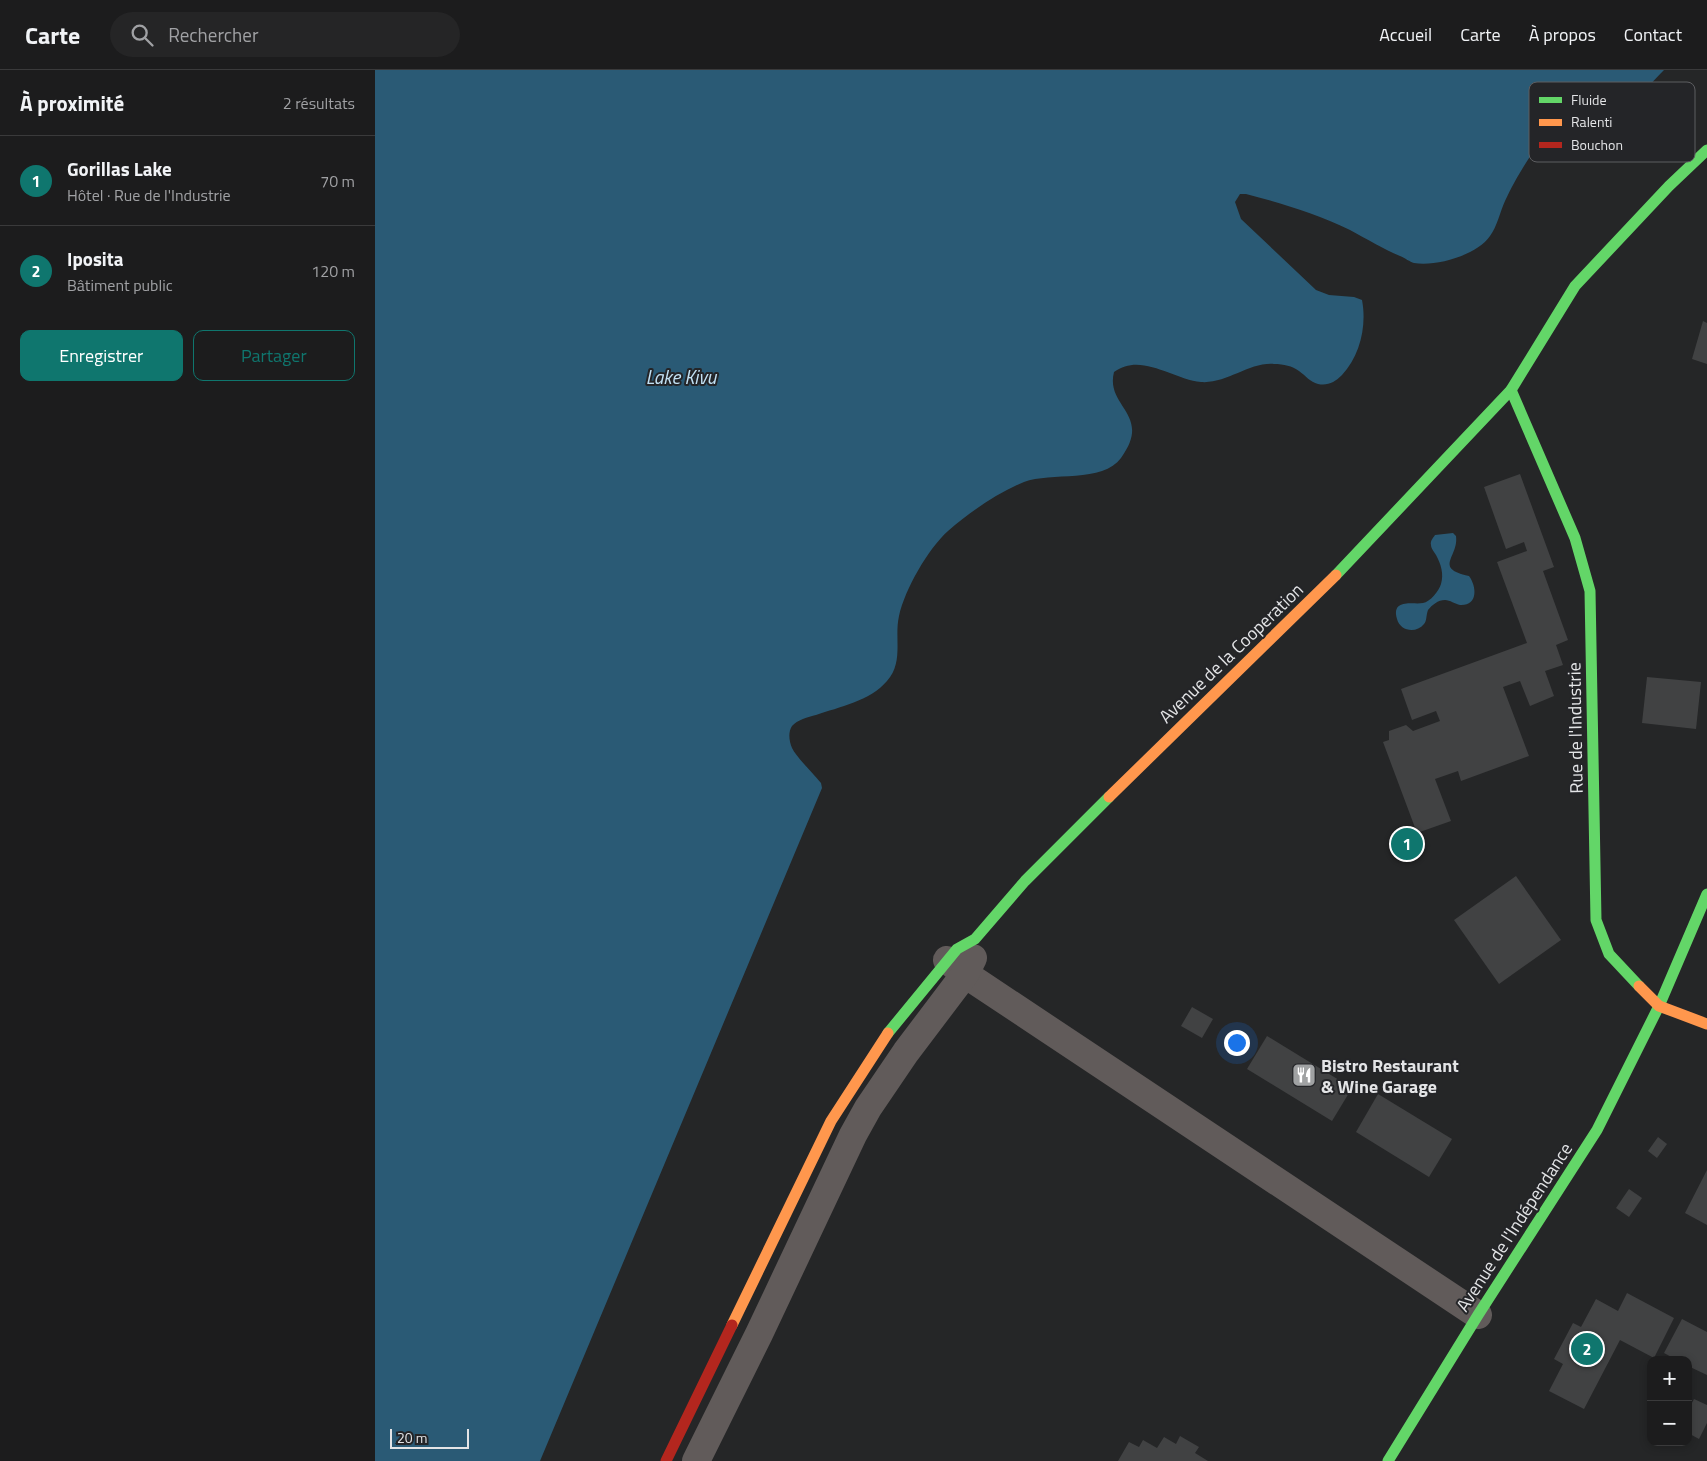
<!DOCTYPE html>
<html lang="fr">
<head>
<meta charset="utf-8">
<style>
  :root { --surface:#1c1c1d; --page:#252526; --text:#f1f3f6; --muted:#a0a1a4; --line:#3a3a3b; --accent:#0f766e }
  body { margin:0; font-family:"Titillium Web",sans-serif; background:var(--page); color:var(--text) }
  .controls { position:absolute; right:15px; bottom:15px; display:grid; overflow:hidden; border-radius:10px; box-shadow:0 2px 8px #0003 }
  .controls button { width:45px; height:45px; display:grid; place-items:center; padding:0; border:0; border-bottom:1px solid var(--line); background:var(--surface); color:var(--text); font:25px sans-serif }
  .scale { position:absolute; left:15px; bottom:12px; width:79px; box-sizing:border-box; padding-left:5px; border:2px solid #e3e4e6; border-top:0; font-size:14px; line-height:18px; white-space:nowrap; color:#e3e4e6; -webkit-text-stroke:4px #242528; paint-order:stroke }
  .you { position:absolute; left:861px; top:972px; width:18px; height:18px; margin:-12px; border:4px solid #fff; border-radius:50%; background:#1a73e8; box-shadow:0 0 0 8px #1a73e833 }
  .badge { display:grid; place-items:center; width:32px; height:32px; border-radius:50%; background:var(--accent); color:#fff; font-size:16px; font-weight:700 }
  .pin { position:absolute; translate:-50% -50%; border:2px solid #fff; box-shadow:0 1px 5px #0006 }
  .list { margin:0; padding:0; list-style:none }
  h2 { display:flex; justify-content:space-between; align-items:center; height:65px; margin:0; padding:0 20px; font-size:21px }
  h2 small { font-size:16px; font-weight:400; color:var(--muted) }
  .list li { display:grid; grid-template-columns:32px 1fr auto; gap:15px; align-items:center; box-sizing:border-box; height:90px; padding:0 20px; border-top:1px solid var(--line) }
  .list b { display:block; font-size:19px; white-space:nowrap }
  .list p { margin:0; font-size:16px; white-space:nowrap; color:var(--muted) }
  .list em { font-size:16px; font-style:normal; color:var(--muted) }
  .actions { display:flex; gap:10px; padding:15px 20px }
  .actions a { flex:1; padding:11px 0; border:1px solid var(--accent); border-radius:10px; text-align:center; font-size:18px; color:var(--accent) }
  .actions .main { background:var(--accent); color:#fff }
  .icon { flex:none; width:28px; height:28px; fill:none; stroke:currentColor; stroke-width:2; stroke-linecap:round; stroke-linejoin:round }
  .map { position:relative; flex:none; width:1332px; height:1391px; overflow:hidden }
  header { display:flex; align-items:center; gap:30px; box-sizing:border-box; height:70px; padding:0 25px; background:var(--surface); border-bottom:1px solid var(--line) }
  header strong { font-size:24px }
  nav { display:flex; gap:28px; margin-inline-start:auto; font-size:18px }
  .search { width:350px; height:45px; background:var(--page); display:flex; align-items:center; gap:12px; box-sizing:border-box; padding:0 18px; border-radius:28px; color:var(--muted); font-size:19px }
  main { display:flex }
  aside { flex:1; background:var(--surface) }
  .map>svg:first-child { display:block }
  .water { fill:#2a5a75 }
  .building { fill:#414243 }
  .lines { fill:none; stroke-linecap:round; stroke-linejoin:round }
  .street { stroke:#615b5a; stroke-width:28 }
  .fast { stroke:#63d668; stroke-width:11 }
  .slow { stroke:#ff974d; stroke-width:11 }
  .jam { stroke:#b3261e; stroke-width:11 }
  .labels { text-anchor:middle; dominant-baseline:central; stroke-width:4; stroke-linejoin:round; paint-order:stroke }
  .street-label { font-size:18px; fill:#e3e4e6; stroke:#242528 }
  .poi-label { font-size:18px; font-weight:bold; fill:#e3e4e6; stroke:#242528; text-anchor:start }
  .water-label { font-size:19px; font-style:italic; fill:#c2e1f4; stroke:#242528 }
  .key { fill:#242528; stroke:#5d5e61; stroke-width:1 }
  .key-label { font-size:14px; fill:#e3e4e6 }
</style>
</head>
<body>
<header>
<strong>Carte</strong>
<div class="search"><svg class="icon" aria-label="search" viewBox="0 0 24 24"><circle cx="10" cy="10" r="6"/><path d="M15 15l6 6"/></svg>Rechercher</div>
<nav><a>Accueil</a><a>Carte</a><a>À propos</a><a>Contact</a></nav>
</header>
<main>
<aside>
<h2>À proximité<small>2 résultats</small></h2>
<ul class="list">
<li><span class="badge">1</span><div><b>Gorillas Lake</b><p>Hôtel · Rue de l'Industrie</p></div><em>70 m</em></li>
<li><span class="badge">2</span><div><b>Iposita</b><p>Bâtiment public</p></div><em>120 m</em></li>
</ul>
<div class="actions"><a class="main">Enregistrer</a><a>Partager</a></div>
</aside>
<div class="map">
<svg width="1332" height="1391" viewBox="0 0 1332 1391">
  <rect width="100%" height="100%" fill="#252627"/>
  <g class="water">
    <path d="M0,0h1289c-10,10 -18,21 -31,27 -24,13 -58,8 -78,28 -19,19 -39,52 -50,76 -5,11 -8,26 -15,35 -13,19 -54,31 -76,27 -4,-1 -9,-5 -14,-7 -17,-7 -33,-17 -50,-26 -33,-16 -69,-27 -104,-36h-6l-5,8 6,17 75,71 13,5 25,2 8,3c5,26 -2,56 -20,75 -7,7 -14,11 -24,9 -8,-2 -12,-8 -19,-13 -7,-5 -15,-7 -25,-7 -25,-2 -47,20 -73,18 -29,-3 -60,-30 -87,-10 -9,35 39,42 7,86 -18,25 -70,14 -97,24 -27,11 -54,30 -76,49 -20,18 -43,58 -49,85 -5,22 5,46 -12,65 -17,20 -48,26 -71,34 -8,2 -19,5 -24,11 -4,6 -3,15 0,22 5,10 21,25 29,35l1,5 -282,673h-165z"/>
    <path d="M1078,463l3,3c3,21 -23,32 13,40 8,11 9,30 -9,29 -5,-1 -10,-5 -15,-5 -7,0 -13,5 -17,10 -2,5 -1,11 -4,14 -8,10 -24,7 -27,-5 -6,-21 17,-14 26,-16 7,-1 16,-12 18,-19 3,-10 0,-20 -5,-29 -2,-3 -5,-7 -5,-10 -1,-4 2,-7 4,-10z"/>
  </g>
  <g class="building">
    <path d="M1328,251l4,2v41l-15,-5z"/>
    <path d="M1145,404l34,93 -11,4 25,69 -12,5 7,20 -18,6 9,25 -24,10 -10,-25 -17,6 26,69 -68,25 -3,-10 -23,8 16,42 -34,12 -34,-91 6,-2v-9l17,-6 7,6 27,-10 -4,-10 -24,9 -11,-31 126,-46 -30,-81 30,-11 -3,-9 -18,7 -22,-62z"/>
    <path d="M1272,607l54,5 -5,47 -54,-6z"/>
    <path d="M1141,806l45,64 -62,44 -45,-64z"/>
    <path d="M817,937l21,12 -11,19 -21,-12z"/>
    <path d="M892,966l85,52 -20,33 -85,-52z"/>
    <path d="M1003,1024l74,45 -23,38 -73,-45z"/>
    <path d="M1283,1067l9,7 -10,14 -9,-7z"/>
    <path d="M1332,1100v55l-22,-12z"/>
    <path d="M1254,1119l13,9 -13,19 -13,-9z"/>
    <path d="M1252,1223l47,25 -20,40 -34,-18 -36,69 -35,-18 14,-27 -9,-5 19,-36 8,4 15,-28 22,12z"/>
    <path d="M1307,1249l25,13v43l-19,-9v-6h-11l-13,-7z"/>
    <path d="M1319,1329l13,6v18l-8,16 -11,-6v-23z"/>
    <path d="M805,1366l19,11 -4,6 13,8h-90l11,-19 10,5 4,-7 14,8 7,-11 12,7z"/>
  </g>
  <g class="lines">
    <g class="street">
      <path d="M572,890l18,14 513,341"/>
      <path d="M321,1391l63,-127 94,-199 15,-27 38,-56 59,-78 8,-16"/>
    </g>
    <g class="fast">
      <path d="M1136,320l64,148 15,53 6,329 13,34 30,32"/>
      <path d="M961,505l175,-185 64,-104 94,-100 38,-36"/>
      <path d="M513,963l69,-84 18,-10 50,-58 84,-84"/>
      <path d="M1013,1391l90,-146 119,-185 62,-124 48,-112"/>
    </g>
    <g class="slow">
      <path d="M734,727l227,-222"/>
      <path d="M1264,916l20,20 48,18"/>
      <path d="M357,1255l99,-204 57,-88"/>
    </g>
    <path class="jam" d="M291,1391l66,-136"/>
  </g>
  <defs>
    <g id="restaurant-square" transform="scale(1.25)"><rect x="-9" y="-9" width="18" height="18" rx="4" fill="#a0a2a3" stroke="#242528"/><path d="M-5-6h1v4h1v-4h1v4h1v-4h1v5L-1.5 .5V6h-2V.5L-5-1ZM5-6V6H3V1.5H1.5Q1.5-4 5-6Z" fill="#fff"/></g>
  </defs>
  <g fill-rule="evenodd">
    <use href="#restaurant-square" x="929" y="1005"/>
  </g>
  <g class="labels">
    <g class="street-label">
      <text transform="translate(856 583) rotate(-44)">Avenue de la Cooperation</text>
      <text transform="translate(1200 658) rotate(-91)">Rue de l'Industrie</text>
      <text transform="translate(1139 1157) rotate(-57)">Avenue de l'Indépendance</text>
    </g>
    <g class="poi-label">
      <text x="946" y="995">Bistro Restaurant<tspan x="946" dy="21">&amp; Wine Garage</tspan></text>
    </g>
    <g class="water-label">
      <text x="306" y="306">Lake Kivu</text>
    </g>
  </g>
  <rect x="1154" y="12" width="166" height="80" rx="8" class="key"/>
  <rect x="1164" y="27" width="23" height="6" fill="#63d668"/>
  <rect x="1164" y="49" width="23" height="7" fill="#ff974d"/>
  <rect x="1164" y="72" width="23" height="6" fill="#b3261e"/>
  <g class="key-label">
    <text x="1196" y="35">Fluide</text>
    <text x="1196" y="57">Ralenti</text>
    <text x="1196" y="80">Bouchon</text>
  </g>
</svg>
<div class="controls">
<button>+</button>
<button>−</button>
</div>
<div class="scale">20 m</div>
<div class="you"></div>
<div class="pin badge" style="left:1032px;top:774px">1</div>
<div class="pin badge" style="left:1212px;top:1279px">2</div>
</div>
</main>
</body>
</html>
